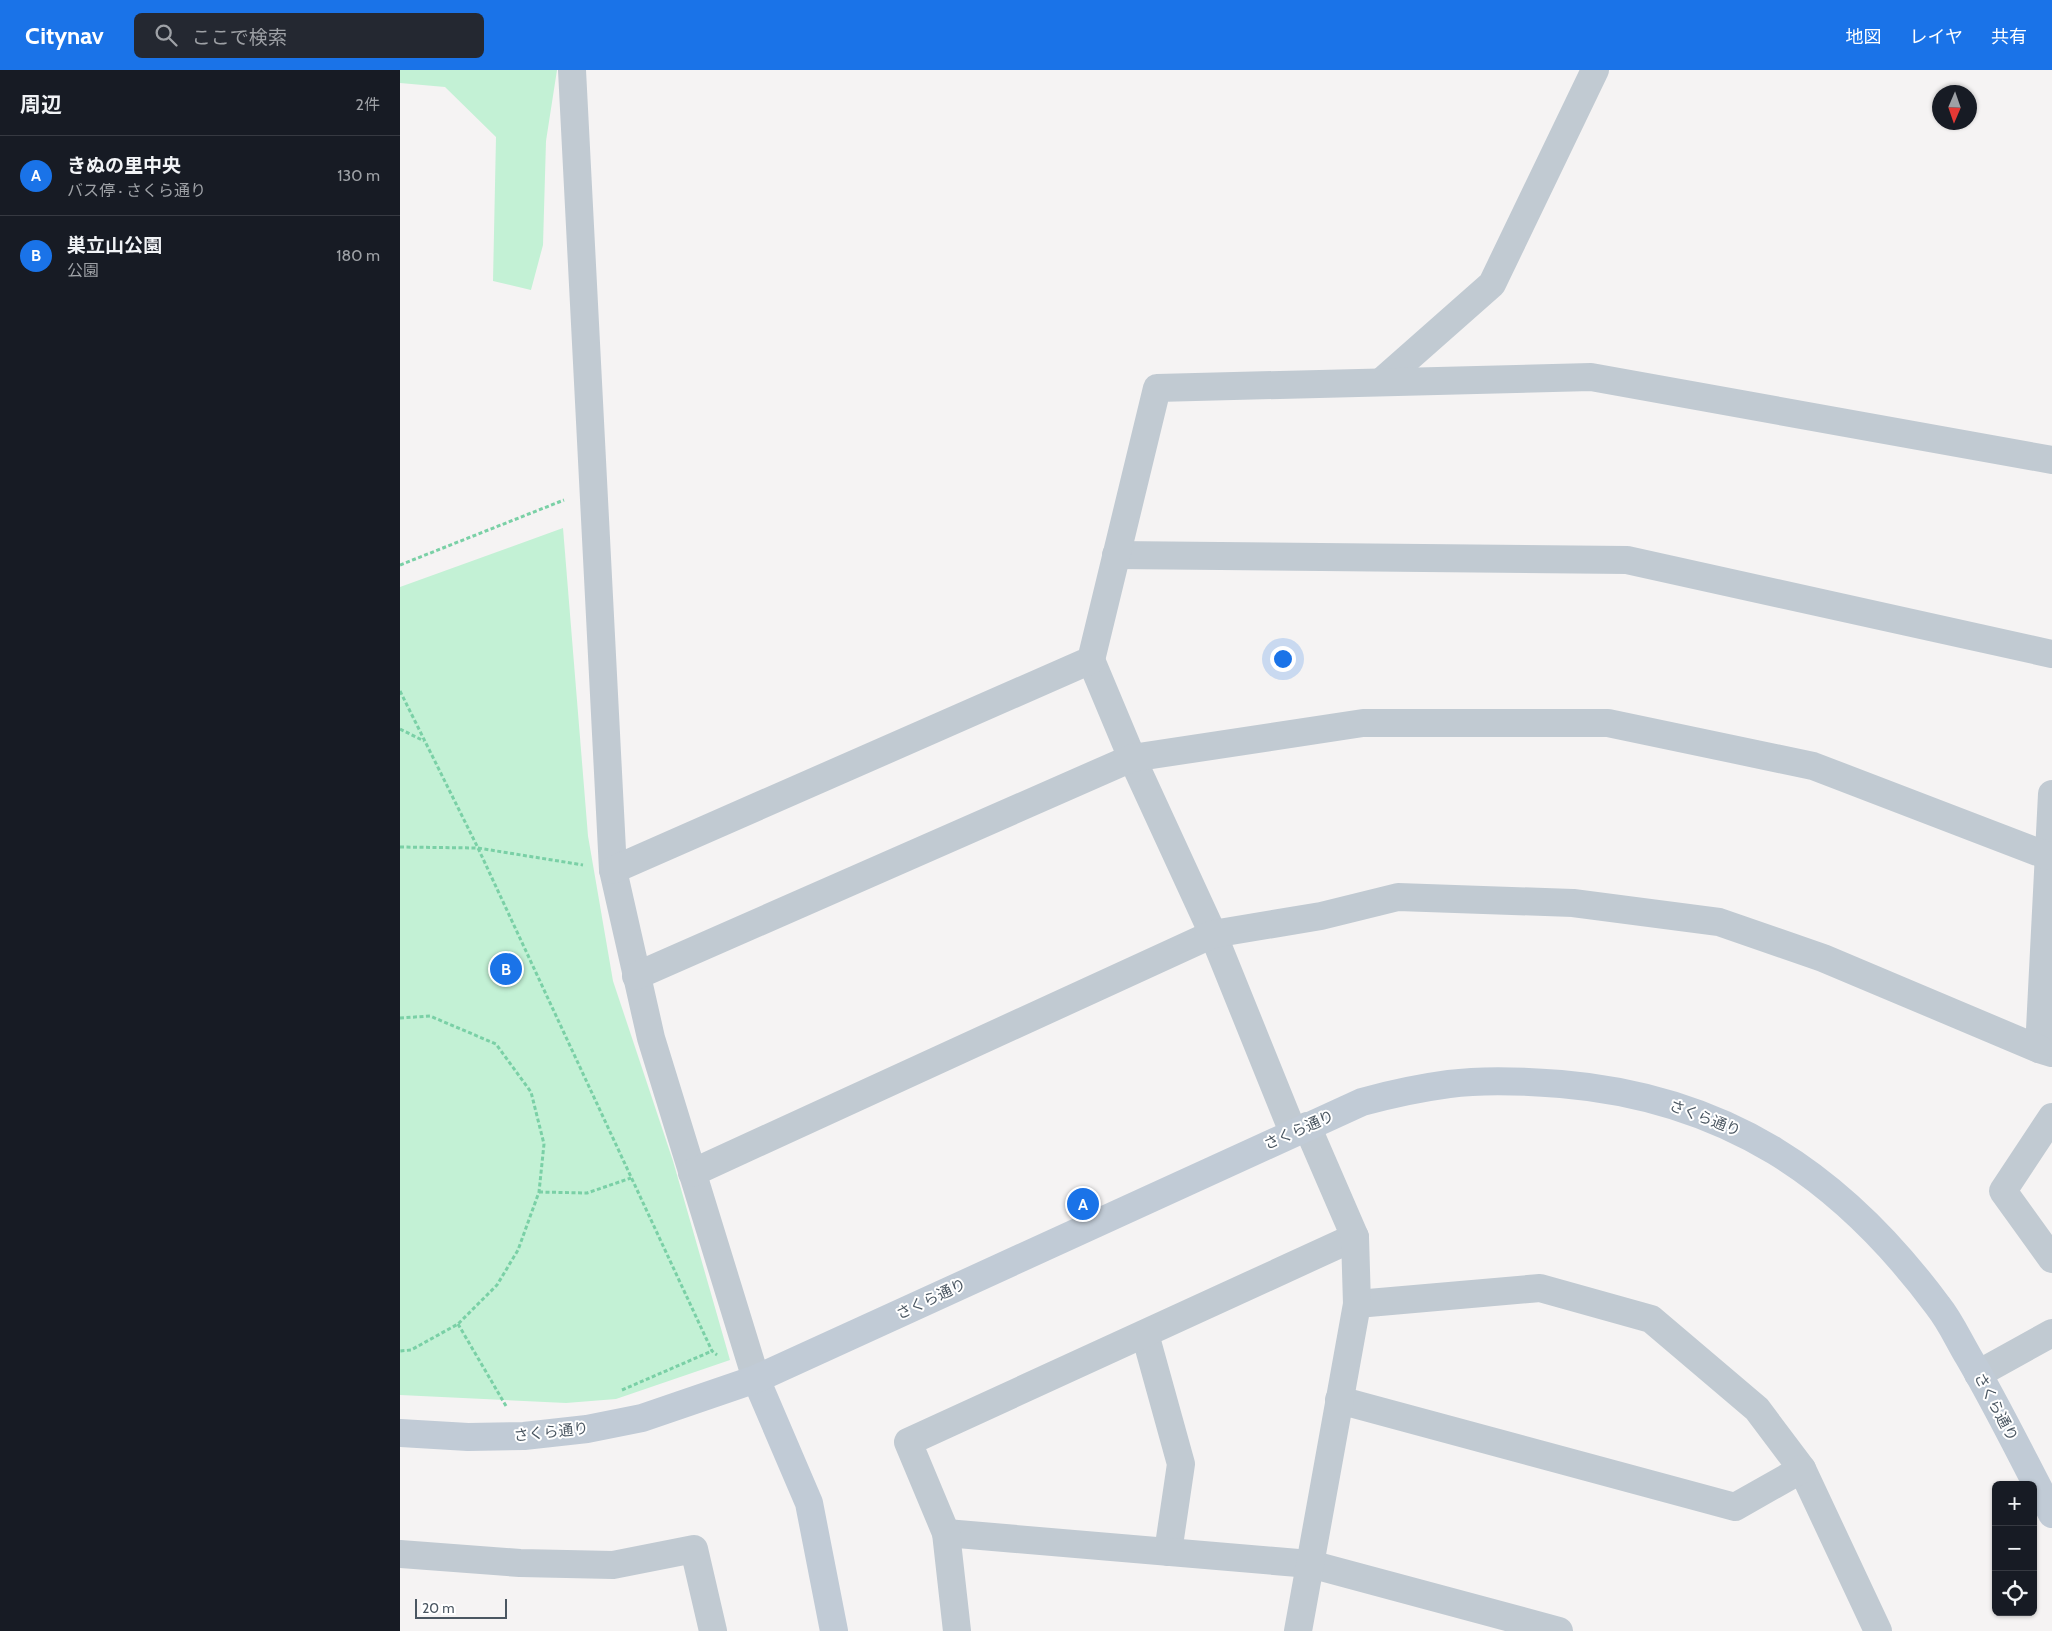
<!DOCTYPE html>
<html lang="ja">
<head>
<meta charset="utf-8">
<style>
  :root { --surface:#171b24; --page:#242831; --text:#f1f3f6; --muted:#9ea1a6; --line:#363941; --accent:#1a73e8 }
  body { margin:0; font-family:Cabin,"Noto Sans JP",sans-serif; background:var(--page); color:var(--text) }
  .controls { position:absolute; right:15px; bottom:15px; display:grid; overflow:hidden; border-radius:8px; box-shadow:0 1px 4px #0004 }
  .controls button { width:45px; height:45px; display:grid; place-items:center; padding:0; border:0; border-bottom:1px solid var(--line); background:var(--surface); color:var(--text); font:25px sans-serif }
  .compass { position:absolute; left:1532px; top:15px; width:45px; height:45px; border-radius:50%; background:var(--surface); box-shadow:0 1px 4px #0004; rotate:182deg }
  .scale { position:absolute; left:15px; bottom:12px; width:92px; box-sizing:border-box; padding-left:5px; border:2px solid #4a5661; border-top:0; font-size:14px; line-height:18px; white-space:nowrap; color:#4a5661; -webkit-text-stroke:4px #fff; paint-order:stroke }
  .you { position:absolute; left:882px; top:588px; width:18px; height:18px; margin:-12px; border:4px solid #fff; border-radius:50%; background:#1a73e8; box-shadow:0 0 0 8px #1a73e833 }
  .badge { display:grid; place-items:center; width:32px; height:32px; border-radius:50%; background:var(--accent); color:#fff; font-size:16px; font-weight:700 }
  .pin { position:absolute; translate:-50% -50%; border:2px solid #fff; box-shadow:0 1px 5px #0006 }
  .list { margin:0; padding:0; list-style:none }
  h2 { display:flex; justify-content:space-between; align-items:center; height:65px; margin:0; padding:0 20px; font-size:21px }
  h2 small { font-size:16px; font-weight:400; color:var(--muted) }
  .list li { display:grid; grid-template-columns:32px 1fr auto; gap:15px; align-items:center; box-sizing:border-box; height:80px; padding:0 20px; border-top:1px solid var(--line) }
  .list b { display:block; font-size:19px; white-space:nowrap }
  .list p { margin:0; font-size:16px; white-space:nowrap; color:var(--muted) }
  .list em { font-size:16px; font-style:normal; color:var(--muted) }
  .icon { flex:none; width:28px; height:28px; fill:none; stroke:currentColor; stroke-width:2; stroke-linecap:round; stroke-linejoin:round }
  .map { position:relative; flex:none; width:1652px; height:1561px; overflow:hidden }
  header { display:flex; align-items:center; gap:30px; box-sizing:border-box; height:70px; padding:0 25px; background:var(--accent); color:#fff }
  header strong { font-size:24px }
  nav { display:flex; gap:28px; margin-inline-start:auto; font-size:18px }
  .search { width:350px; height:45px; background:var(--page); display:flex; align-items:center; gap:12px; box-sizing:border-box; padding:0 18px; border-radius:8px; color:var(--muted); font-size:19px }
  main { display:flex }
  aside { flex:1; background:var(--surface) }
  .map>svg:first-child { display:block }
  .green { fill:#c3f1d5 }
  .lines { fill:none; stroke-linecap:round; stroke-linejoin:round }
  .path { stroke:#7ad0a6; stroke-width:3; stroke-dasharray:4 2.5; stroke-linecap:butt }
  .street { stroke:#c1cad2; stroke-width:28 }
  .secondary { stroke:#c1cbd6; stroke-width:28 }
  .labels { text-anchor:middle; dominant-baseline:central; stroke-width:4; stroke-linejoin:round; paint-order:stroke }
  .street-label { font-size:15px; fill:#4a5661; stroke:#fff }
</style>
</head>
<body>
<header>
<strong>Citynav</strong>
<div class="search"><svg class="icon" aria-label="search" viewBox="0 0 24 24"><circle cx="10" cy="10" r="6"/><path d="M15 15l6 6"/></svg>ここで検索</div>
<nav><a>地図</a><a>レイヤ</a><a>共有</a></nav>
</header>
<main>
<aside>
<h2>周辺<small>2件</small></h2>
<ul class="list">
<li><span class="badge">A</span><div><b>きぬの里中央</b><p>バス停 · さくら通り</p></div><em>130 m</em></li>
<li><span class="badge">B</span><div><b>巣立山公園</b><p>公園</p></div><em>180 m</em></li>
</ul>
</aside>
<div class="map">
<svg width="1652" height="1561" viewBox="0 0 1652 1561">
  <rect width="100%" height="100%" fill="#f5f3f3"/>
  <g class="green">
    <path d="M0,0h157l-11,71 -3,104 -12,45 -38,-9 3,-144 -51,-50 -45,-4z"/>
    <path d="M163,458l25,308 25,145 60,180 57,199 -114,39 -50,4 -166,-8v-808z"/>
  </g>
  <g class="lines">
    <g class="path">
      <path d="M0,495l164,-65"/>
      <path d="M0,621l78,157 234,503 5,4"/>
      <path d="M0,659l24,12"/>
      <path d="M0,777l78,1 105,17"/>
      <path d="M0,948l30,-2 66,28 35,48 13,52 -5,48 -21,58 -21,35 -39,39 -47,26 -11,1"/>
      <path d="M139,1122l48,1 44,-15"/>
      <path d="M58,1254l48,82"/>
      <path d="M222,1320l90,-39"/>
    </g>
    <g class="street">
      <path d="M172,0l41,800 38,168 105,341"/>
      <path d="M981,312l111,-98 103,-214"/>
      <path d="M716,485l511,5 425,94"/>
      <path d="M691,590l41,98 81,176 80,198"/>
      <path d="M1652,724l-13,255 13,4"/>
      <path d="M213,800l478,-210 66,-272 434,-11 461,83"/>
      <path d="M236,906l496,-218 231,-35h245l205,43 235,90"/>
      <path d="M1652,1047l-49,74 49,68"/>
      <path d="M292,1103l521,-239 108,-18 77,-19 175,6 146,19 104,36 216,91"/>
      <path d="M957,1234l183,-16 111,31 106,90 45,60 76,162"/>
      <path d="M745,1264l36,130 -13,88"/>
      <path d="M1578,1304l74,-41"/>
      <path d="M939,1330l396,107 67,-38"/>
      <path d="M546,1463l364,31 249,67"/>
      <path d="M0,1484l120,9 93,2 81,-16 19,82"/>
      <path d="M557,1561l-11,-98 -38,-91 447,-205"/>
      <path d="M898,1561l59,-327 -2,-67 -48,-111"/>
    </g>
    <g class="secondary">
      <path d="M356,1309l53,124 25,128"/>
      <path d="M0,1363l68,4 56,-1 63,-7 55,-11 114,-39 606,-277c29,-8 57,-14 87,-18 37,-5 75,-3 112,0 165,14 280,91 377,222 12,15 20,33 30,50 30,51 56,105 84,158"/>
    </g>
  </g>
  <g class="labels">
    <g class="street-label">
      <text transform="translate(1305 1048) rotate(21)">さくら通り</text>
      <text transform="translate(899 1060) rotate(-24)">さくら通り</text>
      <text transform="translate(531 1229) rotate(-25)">さくら通り</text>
      <text transform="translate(1596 1337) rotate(62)">さくら通り</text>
      <text transform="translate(151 1362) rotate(-6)">さくら通り</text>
    </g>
  </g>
</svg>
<div class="controls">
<button>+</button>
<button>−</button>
<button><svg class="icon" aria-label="locate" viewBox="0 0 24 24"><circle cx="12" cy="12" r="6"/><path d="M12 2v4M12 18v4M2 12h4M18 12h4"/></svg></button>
</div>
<svg class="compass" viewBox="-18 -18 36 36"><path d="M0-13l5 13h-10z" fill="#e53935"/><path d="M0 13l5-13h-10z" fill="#9ea1a6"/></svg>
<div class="scale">20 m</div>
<div class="you"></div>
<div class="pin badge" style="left:683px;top:1134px">A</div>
<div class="pin badge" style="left:106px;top:899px">B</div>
</div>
</main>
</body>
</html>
